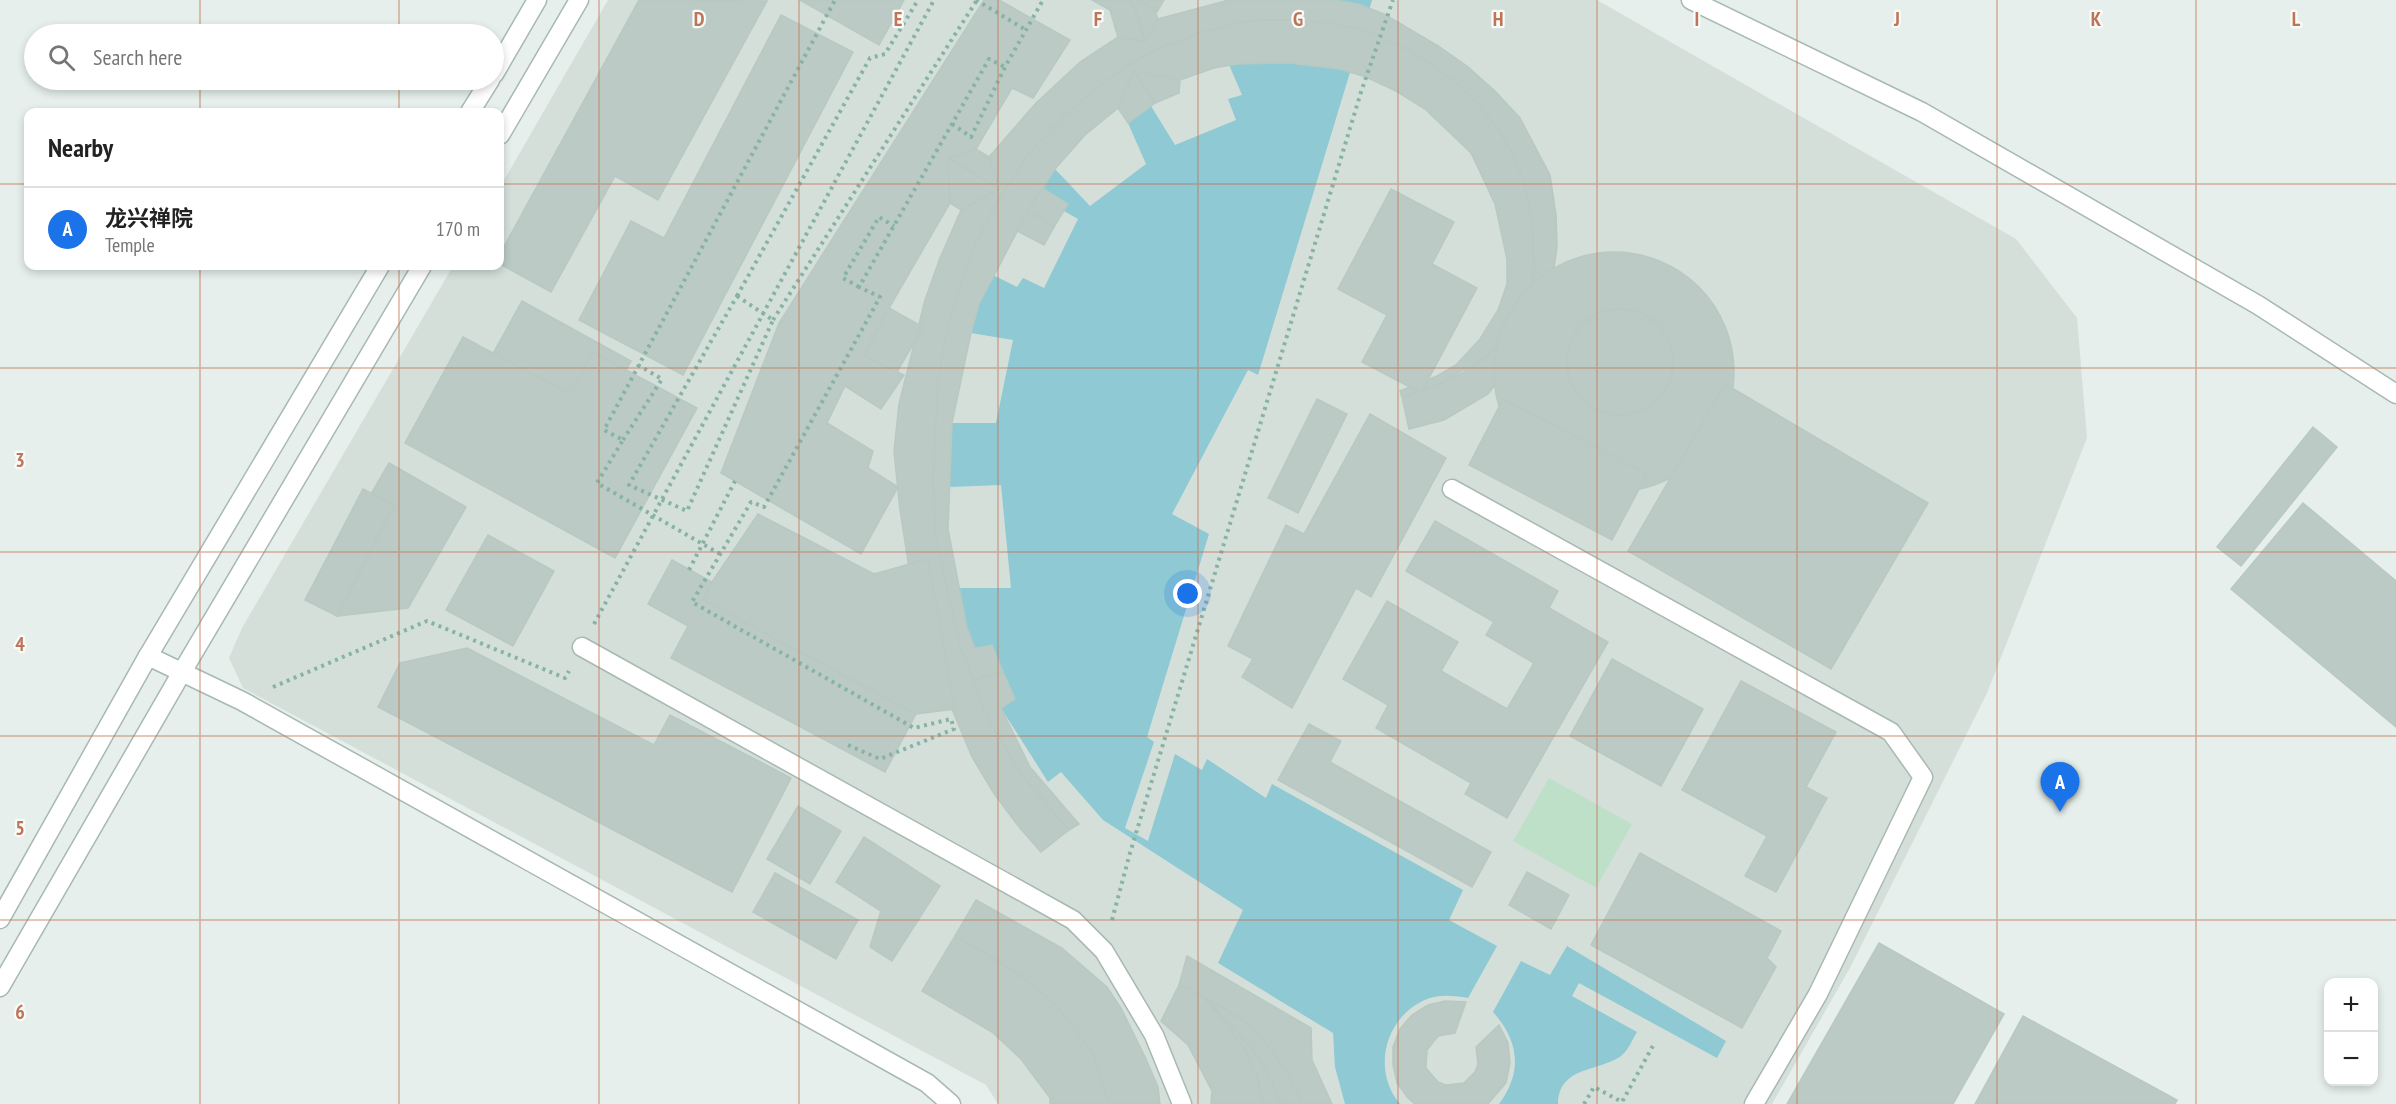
<!DOCTYPE html>
<html lang="en">
<head>
<meta charset="utf-8">
<style>
  :root { --surface:#fff; --page:#f6f6f6; --text:#222; --muted:#767676; --line:#e0e0e0; --accent:#1a73e8 }
  body { margin:0; font-family:"PT Sans Narrow","Noto Sans SC",sans-serif; background:var(--page); color:var(--text) }
  .controls { position:absolute; right:18px; bottom:18px; display:grid; overflow:hidden; border-radius:12px; box-shadow:0 3px 9px #0003 }
  .controls button { width:54px; height:54px; display:grid; place-items:center; padding:0; border:0; border-bottom:2px solid var(--line); background:var(--surface); color:var(--text); font:30px sans-serif }
  .you { position:absolute; left:1188px; top:594px; width:21px; height:21px; margin:-15px; border:4px solid #fff; border-radius:50%; background:#1a73e8; box-shadow:0 0 0 9px #1a73e833 }
  .badge { display:grid; place-items:center; width:39px; height:39px; border-radius:50%; background:var(--accent); color:#fff; font-size:20px; font-weight:700 }
  .pin { position:absolute; translate:-50% -50px; filter:drop-shadow(0 2px 3px #0008) }
  .pin::after { content:''; position:absolute; top:32px; width:21px; height:18px; background:inherit; clip-path:polygon(0 0,100% 0,50% 100%) }
  .list { margin:0; padding:0; list-style:none }
  h2 { display:flex; justify-content:space-between; align-items:center; height:78px; margin:0; padding:0 24px; font-size:26px }
  h2 small { font-size:20px; font-weight:400; color:var(--muted) }
  .list li { display:grid; grid-template-columns:39px 1fr auto; gap:18px; align-items:center; box-sizing:border-box; height:84px; padding:0 24px; border-top:2px solid var(--line) }
  .list b { display:block; font-size:22px; white-space:nowrap }
  .list p { margin:0; font-size:20px; white-space:nowrap; color:var(--muted) }
  .list em { font-size:20px; font-style:normal; color:var(--muted) }
  .icon { flex:none; width:33px; height:33px; fill:none; stroke:currentColor; stroke-width:2; stroke-linecap:round; stroke-linejoin:round }
  .map { position:relative; flex:none; width:2396px; height:1104px; overflow:hidden }
  .search { position:absolute; background:var(--surface); box-shadow:0 3px 9px #0003; left:24px; top:24px; width:480px; height:66px; display:flex; align-items:center; gap:15px; box-sizing:border-box; padding:0 21px; border-radius:33px; color:var(--muted); font-size:22px }
  .panel { position:absolute; background:var(--surface); box-shadow:0 3px 9px #0003; left:24px; top:108px; width:480px; height:162px; border-radius:12px }
  .map>svg:first-child { display:block }
  .built { fill:#d4dfda }
  .green { fill:#bfe0c8 }
  .water { fill:#8ec9d4 }
  .building { fill:#bbcac4; stroke:#b8c9c2; stroke-width:1.5 }
  .lines { fill:none; stroke-linecap:round; stroke-linejoin:round }
  .minor-casing { stroke:#a8b8b2; stroke-width:21 }
  .path { stroke:#86b3a5; stroke-width:4; stroke-dasharray:3 4.5; stroke-linecap:butt }
  .minor { stroke:#fff; stroke-width:18 }
  .path-bridge { stroke:#86b3a5; stroke-width:4; stroke-dasharray:3 4.5; stroke-linecap:butt }
  .grid { fill:none; stroke:#c07456; stroke-width:1.5; stroke-opacity:0.55 }
  .grid-label { font-size:20px; text-anchor:middle; font-weight:bold; fill:#c07456; stroke:#f7fbf9; stroke-width:4.5; stroke-linejoin:round; paint-order:stroke }
</style>
</head>
<body>
<div class="map">
<svg width="2396" height="1104" viewBox="0 0 2396 1104">
  <rect width="100%" height="100%" fill="#e6efeb"/>
  <path class="built" d="M608,0h989l419,239 61,79 10,120 -100,255 -137,275 -78,136h-774l-12,-19 -743,-397 -14,-30 13,-30 211,-362h47v-79z"/>
  <path class="green" d="M1549,778l83,46 -36,64 -83,-47z"/>
  <g class="water">
    <path d="M1225,0h147l-114,375 -10,-5 -76,144 37,20 -62,203 7,5 -29,86 23,13 27,-87 27,16 5,-11 59,39 6,-14 191,106 -14,30 48,26 -29,52c-13,-2 -28,-4 -41,1 -42,17 -56,71 -27,105h-55l-10,-37 -2,-34 -115,-70 25,-53 -140,-90 -42,-48 -13,10 -47,-74 14,-10 -23,-52 -17,2 -8,-20 -8,-40h52l-10,-103 -52,2 3,-64h44l17,-83 -42,-7 8,-29 14,-29 24,12 6,-9 21,10 34,-69 -14,-8 3,-7 -25,-16 13,-19 35,37 56,-42 -18,-41 23,-17 24,39 61,-25 -8,-21 14,-4 -12,-28 -8,-64z"/>
    <path d="M1567,946l159,95 -9,17 -138,-75 -7,13 65,36c-5,8 -9,19 -16,24 -23,16 -62,10 -63,48h-59c24,-32 20,-63 -6,-92l28,-51 29,14z"/>
  </g>
  <g class="building">
    <path d="M639,0l128,1 -109,199 -43,-24 -64,116 -51,-28v-10z"/>
    <path d="M800,0h104l-25,45z"/>
    <path d="M984,0h15l71,40 -37,58 -21,-10 -36,61 -28,9 2,45 -61,105 -25,48 40,19 -23,34 -36,-23 -18,37 46,28 -5,17 30,19 -37,67 -140,-81 58,-150z"/>
    <path d="M1092,0h38l5,8 11,34 -28,-5 -8,-27z"/>
    <path d="M1130,0h20l8,19 -12,23 -11,-34z"/>
    <path d="M1140,0h24l-7,12z"/>
    <path d="M1229,0h105l24,4 26,10 54,32 29,20 28,25 25,27 30,57 6,40 1,32 -6,41 -10,30 -25,40 -28,36 -44,26 -35,9 -7,-32 33,-11 27,-13 24,-16 19,-20 29,-62 -2,-55 -8,-38 -11,-28 -17,-27 -18,-23 -23,-22 -25,-19 -28,-16 -33,-15 -38,-9 -33,-3 -58,2 -40,11 -41,15 -30,17 -30,21 -37,32 -35,38 -28,43 -23,43 -17,46 -13,48 -8,44 -5,100 3,60 24,105 13,35 14,37 35,58 47,55 -28,22 -22,-25 -26,-35 -21,-35 -44,-105 -16,-65 -12,-77 -6,-59 5,-47 26,-104 15,-42 21,-48 38,-21 -10,-32 47,-54 44,-41 38,-25 28,5 12,-23z"/>
    <path d="M781,15l72,37 -170,323 -104,-55 52,-99 33,17z"/>
    <path d="M1265,20h33l33,3 38,9 33,15 28,16 25,19 23,22 18,23 17,27 11,28 8,38 2,55 -13,32 -16,30 -19,20 -51,29 -33,11 -2,-6 37,-15 19,-11 24,-26 18,-29 9,-26v-25l-12,-55 -24,-51 -46,-44 -29,-18 -30,-14 -26,-8 -51,-6 -52,1 -23,4 -34,12 -46,-9 -16,37 -33,27 -30,34 -27,42 -49,93 -8,29 -19,90 -4,106 19,99 8,20 17,-3 11,27 -30,8 -13,-35 -24,-105 -3,-60 5,-100 8,-44 13,-48 17,-46 23,-43 28,-43 35,-38 37,-32 30,-21 30,-17 41,-15 40,-11z"/>
    <path d="M1134,71l21,32 -27,20 -10,-15z"/>
    <path d="M1134,71l46,9 -1,13 -24,10z"/>
    <path d="M976,149l13,8 10,32 -51,-31z"/>
    <path d="M948,158l51,31 -38,21 -11,-7z"/>
    <path d="M1042,188l26,16 -14,23 -26,-16z"/>
    <path d="M1391,189l63,33 -22,42 45,24 -56,105 -59,-31 25,-47 -49,-26z"/>
    <path d="M1028,211l26,16 -10,18 -27,-14z"/>
    <circle cx="1614" cy="372" r="120"/>
    <path d="M522,301l109,60 -63,114 -109,-60z"/>
    <path d="M889,308l34,19 -26,45 -33,-16z"/>
    <circle cx="1620" cy="362" r="53"/>
    <path d="M463,337l107,57 23,-42 104,56 -82,150 -210,-115z"/>
    <path d="M1725,384l203,119 -97,166 -203,-118z"/>
    <path d="M1317,399l30,15 -49,99 -30,-15z"/>
    <path d="M1503,399l144,75 -35,66 -143,-75z"/>
    <path d="M1370,414l76,44 -75,139 -15,-9 -64,120 -50,-31 11,-18 -25,-13 58,-121 18,9z"/>
    <path d="M2313,427l24,20 -96,119 -24,-19z"/>
    <path d="M389,463l77,44 -58,101 -71,8 57,-111 -23,-11z"/>
    <path d="M363,489l31,16 -57,111 -32,-16z"/>
    <path d="M2303,503l93,78v146l-165,-138z"/>
    <path d="M758,514l116,60 54,-15 27,150 -39,5 -213,-114 9,-18z"/>
    <path d="M1435,521l123,70 -9,17 59,34 -101,176 -42,-24 6,-11 -95,-55 12,-23 -45,-26 44,-78 71,41 -17,29 66,38 27,-46 -48,-28 8,-13 -88,-51z"/>
    <path d="M488,535l66,36 -41,75 -67,-36z"/>
    <path d="M672,560l40,22 -9,18 213,114 -31,58 -214,-114 17,-32 -40,-22z"/>
    <path d="M467,648l187,97 16,-30 121,63 -59,114 -354,-185 22,-44z"/>
    <path d="M1612,659l91,50 -42,77 -91,-50z"/>
    <path d="M1003,672l12,27 -14,9 29,59 49,57 -10,6 -47,-55 -35,-58 -14,-37z"/>
    <path d="M1741,681l95,51 -30,55 21,11 -51,94 -31,-16 22,-40 -85,-46z"/>
    <path d="M1309,724l32,17 -11,21 161,90 -19,35 -194,-107z"/>
    <path d="M798,806l43,25 -31,53 -43,-25z"/>
    <path d="M864,837l76,49 -48,75 -22,-14 11,-36 -45,-29z"/>
    <path d="M1640,853l141,78 -14,27 9,9 -34,61 -151,-83z"/>
    <path d="M1527,872l42,23 -18,34 -42,-24z"/>
    <path d="M775,873l83,47 -22,39 -83,-47z"/>
    <path d="M976,900l86,48 45,39 14,21 25,51 12,28 2,17h-52l-15,-51 -35,-45 -20,-19 -27,-20 -56,-33z"/>
    <path d="M955,936l56,33 27,20 20,19 35,45 15,51h-58v-6l-29,-39 -29,-27 -70,-41z"/>
    <path d="M1879,943l125,71 -51,90h-166z"/>
    <path d="M1187,956l124,72 1,32 20,44h-30l-14,-31 -26,-35 -18,-17 -41,-25 -24,-11z"/>
    <path d="M1179,985l24,11 41,51 13,30 7,27h-53l1,-13 -24,-46 -27,-24z"/>
    <path d="M1203,996l41,25 18,17 26,35 14,31h-21l-13,-30 -16,-26z"/>
    <path d="M1203,996l49,52 16,26 13,30h-17l-7,-27 -13,-30z"/>
    <path d="M1445,1001l21,1 -11,31 -17,3 -11,14 -1,18 12,14 8,3 18,-2 11,-11 3,-8 -2,-17 23,-22 9,18 2,20 -4,20 -18,21h-73l-7,-6 -11,-15 -4,-18v-18l7,-18 12,-14 16,-10z"/>
    <path d="M2023,1016l154,84 -2,4h-200z"/>
  </g>
  <g class="lines">
    <g class="minor-casing">
      <g id="minor">
        <path d="M1691,0l231,112 336,193 138,89"/>
        <path d="M494,74l43,-74"/>
        <path d="M470,112l20,-32"/>
        <path d="M500,135l79,-135"/>
        <path d="M1452,489l439,243 32,45 -105,217 -64,110"/>
        <path d="M582,647l491,273 31,31 50,84 28,69"/>
        <path d="M148,656l94,45 685,382 24,21"/>
        <path d="M0,919l148,-263 232,-390"/>
        <path d="M0,987l182,-315 240,-406"/>
      </g>
    </g>
    <g class="path">
      <path d="M952,124l19,13 34,-70 38,-67"/>
      <path d="M859,287l-16,-9 36,-61 15,9"/>
      <path d="M737,296l133,-238 15,-4 33,-54"/>
      <path d="M773,320l204,-320"/>
      <path d="M623,440l39,-61 -24,-14"/>
      <path d="M689,570l46,-89"/>
      <path d="M594,624l340,-624"/>
      <path d="M273,687l154,-66 138,57 4,-7"/>
      <path d="M848,745l32,14 74,-30 -3,-10 -37,9 -222,-126 59,-100 13,5 116,-210 -21,-10 130,-228 16,8"/>
      <path d="M1112,920l18,-67 231,-761 32,-92"/>
      <path d="M1584,1104l10,-17 28,15 33,-60"/>
    </g>
    <use href="#minor" class="minor"/>
    <g class="path-bridge">
      <path d="M976,0l50,30"/>
      <path d="M737,296l36,24 -86,191 -58,-26z"/>
      <path d="M720,554l-123,-71 26,-43 -19,-10 231,-430"/>
    </g>
  </g>
  <path class="grid" d="M200,0v34M399,0v34M599,0v1104M799,0v1104M998,0v1104M1198,0v1104M1398,0v1104M1597,0v1104M1797,0v1104M1997,0v1104M2196,0v1104M200,80v32M399,80v32M0,184h28M500,184h1896M200,266v838M399,266v838M0,368h2396M0,552h2396M0,736h2396M0,920h2396"/>
  <g class="grid-label">
    <text x="699" y="26">D</text>
    <text x="898" y="26">E</text>
    <text x="1098" y="26">F</text>
    <text x="1298" y="26">G</text>
    <text x="1498" y="26">H</text>
    <text x="1697" y="26">I</text>
    <text x="1897" y="26">J</text>
    <text x="2096" y="26">K</text>
    <text x="2296" y="26">L</text>
    <text x="20" y="467">3</text>
    <text x="20" y="651">4</text>
    <text x="20" y="835">5</text>
    <text x="20" y="1019">6</text>
  </g>
</svg>
<div class="controls">
<button>+</button>
<button>−</button>
</div>
<div class="you"></div>
<div class="pin badge" style="left:2060px;top:812px">A</div>
<div class="search"><svg class="icon" aria-label="search" viewBox="0 0 24 24"><circle cx="10" cy="10" r="6"/><path d="M15 15l6 6"/></svg>Search here</div>
<section class="panel">
<h2>Nearby<small></small></h2>
<ul class="list">
<li><span class="badge">A</span><div><b>龙兴禅院</b><p>Temple</p></div><em>170 m</em></li>
</ul>
</section>
</div>
</body>
</html>
